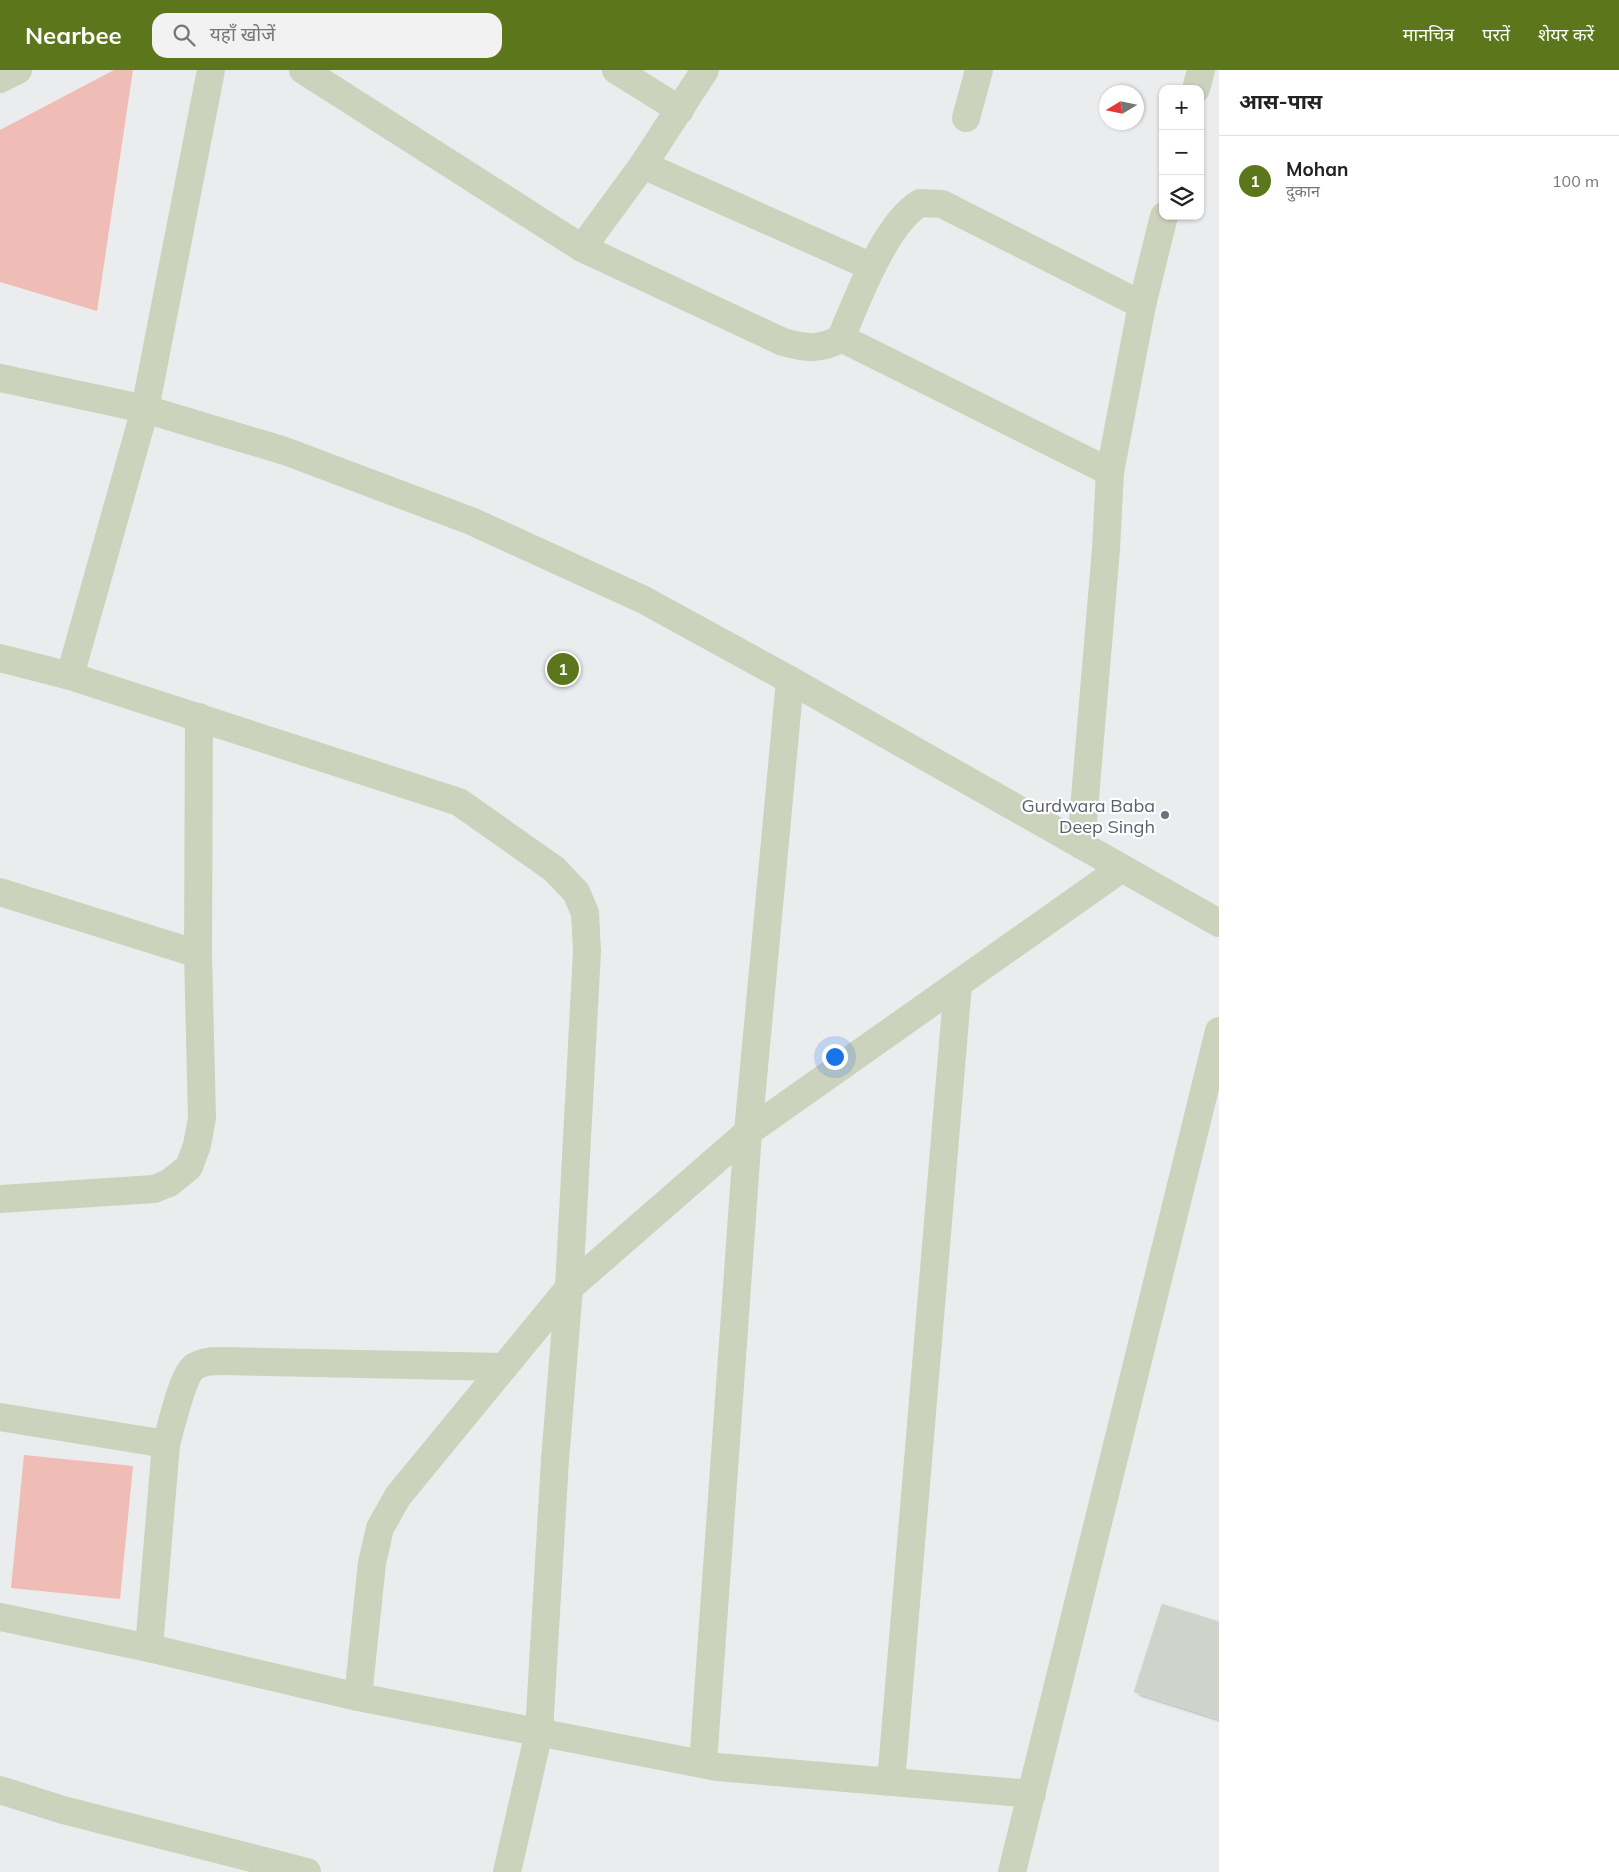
<!DOCTYPE html>
<html lang="hi">
<head>
<meta charset="utf-8">
<style>
  :root { --surface:#fff; --page:#f2f2f2; --text:#222; --muted:#767676; --line:#e0e0e0; --accent:#5c771b }
  body { margin:0; font-family:Mulish,"Noto Sans Devanagari",sans-serif; background:var(--page); color:var(--text) }
  .controls { position:absolute; right:15px; top:15px; display:grid; overflow:hidden; border-radius:10px; box-shadow:0 1px 4px #0004 }
  .controls button { width:45px; height:45px; display:grid; place-items:center; padding:0; border:0; border-bottom:1px solid var(--line); background:var(--surface); color:var(--text); font:25px sans-serif }
  .compass { position:absolute; left:1099px; top:15px; width:45px; height:45px; border-radius:50%; background:var(--surface); box-shadow:0 1px 4px #0004; rotate:260deg }
  .you { position:absolute; left:834px; top:986px; width:18px; height:18px; margin:-12px; border:4px solid #fff; border-radius:50%; background:#1a73e8; box-shadow:0 0 0 8px #1a73e833 }
  .badge { display:grid; place-items:center; width:32px; height:32px; border-radius:50%; background:var(--accent); color:#fff; font-size:16px; font-weight:700 }
  .pin { position:absolute; translate:-50% -50%; border:2px solid #fff; box-shadow:0 1px 5px #0006 }
  .list { margin:0; padding:0; list-style:none }
  h2 { display:flex; justify-content:space-between; align-items:center; height:65px; margin:0; padding:0 20px; font-size:21px }
  h2 small { font-size:16px; font-weight:400; color:var(--muted) }
  .list li { display:grid; grid-template-columns:32px 1fr auto; gap:15px; align-items:center; box-sizing:border-box; height:90px; padding:0 20px; border-top:1px solid var(--line) }
  .list b { display:block; font-size:19px; white-space:nowrap }
  .list p { margin:0; font-size:16px; white-space:nowrap; color:var(--muted) }
  .list em { font-size:16px; font-style:normal; color:var(--muted) }
  .icon { flex:none; width:28px; height:28px; fill:none; stroke:currentColor; stroke-width:2; stroke-linecap:round; stroke-linejoin:round }
  .map { position:relative; flex:none; width:1219px; height:1802px; overflow:hidden }
  header { display:flex; align-items:center; gap:30px; box-sizing:border-box; height:70px; padding:0 25px; background:var(--accent); color:#fff }
  header strong { font-size:24px }
  nav { display:flex; gap:28px; margin-inline-start:auto; font-size:18px }
  .search { width:350px; height:45px; background:var(--page); display:flex; align-items:center; gap:12px; box-sizing:border-box; padding:0 18px; border-radius:15px; color:var(--muted); font-size:19px }
  main { display:flex }
  aside { flex:1; background:var(--surface) }
  .map>svg:first-child { display:block }
  .park { fill:#efbcb6 }
  .building { fill:#d0d3c9; stroke:#d3d7cf; filter:url(#shadow) }
  .lines { fill:none; stroke-linecap:round; stroke-linejoin:round }
  .minor { stroke:#cdd2bd; stroke-width:28 }
  .tertiary { stroke:#cdd2bd; stroke-width:28 }
  .worship-dot { fill:#6b7280; stroke:#fff; stroke-width:2 }
  .labels { text-anchor:middle; dominant-baseline:central; stroke-width:4.5; stroke-linejoin:round; paint-order:stroke }
  .worship-label { font-size:18px; fill:#5b616d; stroke:#fff; text-anchor:end }
</style>
</head>
<body>
<header>
<strong>Nearbee</strong>
<div class="search"><svg class="icon" aria-label="search" viewBox="0 0 24 24"><circle cx="10" cy="10" r="6"/><path d="M15 15l6 6"/></svg>यहाँ खोजें</div>
<nav><a>मानचित्र</a><a>परतें</a><a>शेयर करें</a></nav>
</header>
<main>
<div class="map">
<svg width="1219" height="1802" viewBox="0 0 1219 1802">
  <defs>
    <filter id="shadow"><feDropShadow dx="5.5" dy="3" stdDeviation="1" flood-color="#0004"/></filter>
  </defs>
  <rect width="100%" height="100%" fill="#ebecee"/>
  <g class="park">
    <path d="M114,0h19l-36,241 -97,-29v-152z"/>
    <path d="M24,1385l109,11 -13,133 -109,-11z"/>
  </g>
  <path class="building" d="M1162,1534l57,18v97l-85,-27z"/>
  <g class="lines">
    <g class="minor">
      <path d="M303,0l279,178 201,94c22,6 37,9 58,-4l269,134"/>
      <path d="M616,0l64,40"/>
      <path d="M0,9l18,-9"/>
      <path d="M1196,19l5,-19"/>
      <path d="M966,48l13,-48"/>
      <path d="M643,95l229,102"/>
      <path d="M582,178l61,-83 62,-95"/>
      <path d="M841,268c16,-38 44,-114 79,-135l22,1 200,101"/>
      <path d="M0,588l70,18 389,126 95,67 22,23 9,21 2,38 -18,337 -14,172 -16,272 -32,140"/>
      <path d="M70,606l75,-267 66,-339"/>
      <path d="M1081,775l25,-296 4,-77 32,-167 22,-89"/>
      <path d="M0,822l198,62"/>
      <path d="M0,1129l154,-10 15,-6 20,-16 8,-22 5,-27 -4,-164 1,-237"/>
      <path d="M0,1347l166,27 -17,204"/>
      <path d="M166,1374c5,-16 16,-68 28,-77 9,-6 19,-6 30,-6l280,6"/>
      <path d="M0,1547l149,31 209,49"/>
      <path d="M703,1694l45,-632 42,-452"/>
      <path d="M891,1712l67,-798"/>
      <path d="M0,1720l63,20 244,62"/>
      <path d="M1032,1724l-315,-27 -359,-70 14,-134 8,-35 18,-32 171,-208 179,-156 374,-264"/>
      <path d="M1012,1802l207,-841"/>
    </g>
    <path class="tertiary" d="M0,308l145,31 140,42 186,70 173,79 146,80 429,243"/>
  </g>
  <circle class="worship-dot" cx="1165" cy="745" r="5"/>
  <g class="labels">
    <g class="worship-label">
      <text x="1155" y="735">Gurdwara Baba<tspan x="1155" dy="21">Deep Singh</tspan></text>
    </g>
  </g>
</svg>
<div class="controls">
<button>+</button>
<button>−</button>
<button><svg class="icon" aria-label="layers" viewBox="0 0 24 24"><path d="M12 4l9 5-9 5-9-5zM3 14l9 5 9-5"/></svg></button>
</div>
<svg class="compass" viewBox="-18 -18 36 36"><path d="M0-13l5 13h-10z" fill="#e53935"/><path d="M0 13l5-13h-10z" fill="#767676"/></svg>
<div class="you"></div>
<div class="pin badge" style="left:563px;top:599px">1</div>
</div>
<aside>
<h2>आस-पास<small></small></h2>
<ul class="list">
<li><span class="badge">1</span><div><b>Mohan</b><p>दुकान</p></div><em>100 m</em></li>
</ul>
</aside>
</main>
</body>
</html>
